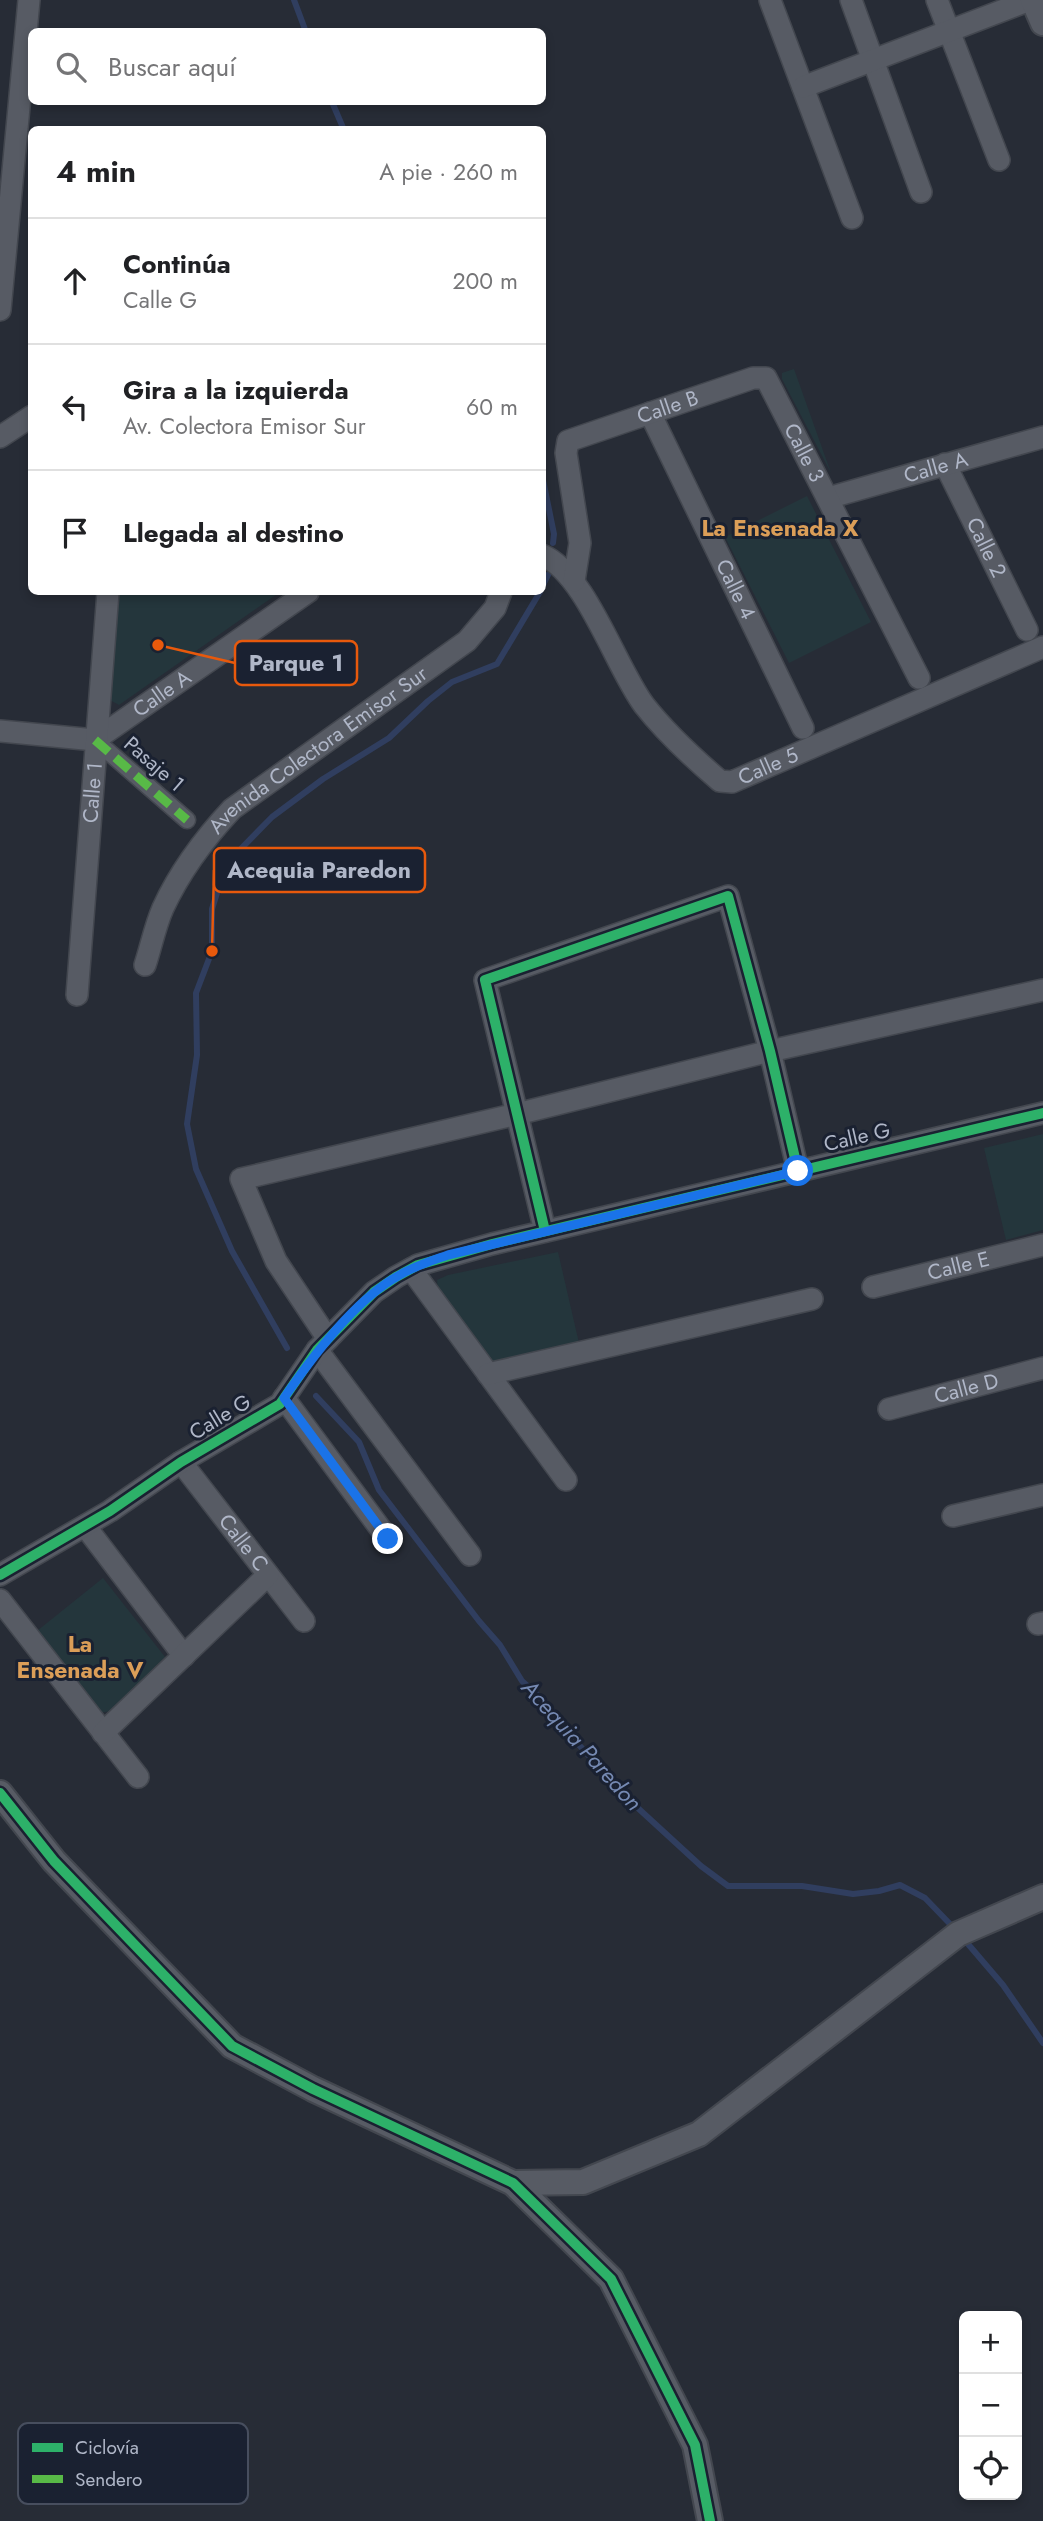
<!DOCTYPE html>
<html lang="es">
<head>
<meta charset="utf-8">
<style>
  :root { --surface:#fff; --page:#f6f6f6; --text:#202124; --muted:#757577; --line:#e0e0e0 }
  body { margin:0; font-family:Jost,sans-serif; background:var(--page); color:var(--text) }
  .controls { position:absolute; right:21px; bottom:21px; display:grid; overflow:hidden; border-radius:10px; box-shadow:0 4px 10px #0003 }
  .controls button { width:63px; height:63px; display:grid; place-items:center; padding:0; border:0; border-bottom:2px solid var(--line); background:var(--surface); color:var(--text); font:35px sans-serif }
  .stop { position:absolute; width:21px; height:21px; margin:-16px; border:5px solid #1a73e8; border-radius:50%; background:#fff }
  .stop.end { background:#1a73e8; border-color:#fff; box-shadow:0 2px 7px #0008 }
  .list { margin:0; padding:0; list-style:none }
  h2 { display:flex; justify-content:space-between; align-items:center; height:91px; margin:0; padding:0 28px; font-size:30px }
  h2 small { font-size:23px; font-weight:400; color:var(--muted) }
  .list li { display:grid; grid-template-columns:46px 1fr auto; gap:21px; align-items:center; box-sizing:border-box; height:126px; padding:0 28px; border-top:2px solid var(--line) }
  .list b { display:block; font-size:26px; white-space:nowrap }
  .list p { margin:0; font-size:23px; white-space:nowrap; color:var(--muted) }
  .list em { font-size:23px; font-style:normal; color:var(--muted) }
  .icon { flex:none; width:38px; height:38px; fill:none; stroke:currentColor; stroke-width:2; stroke-linecap:round; stroke-linejoin:round }
  .map { position:relative; flex:none; width:1043px; height:2521px; overflow:hidden }
  .search { position:absolute; background:var(--surface); box-shadow:0 4px 10px #0003; left:28px; top:28px; width:518px; height:77px; display:flex; align-items:center; gap:18px; box-sizing:border-box; padding:0 24px; border-radius:10px; color:var(--muted); font-size:26px }
  .panel { position:absolute; background:var(--surface); box-shadow:0 4px 10px #0003; left:28px; top:126px; width:518px; height:469px; border-radius:10px }
  .map>svg:first-child { display:block }
  .green { fill:#24363c }
  .lines { fill:none; stroke-linecap:round; stroke-linejoin:round }
  .stream { stroke:#303e5f; stroke-width:6 }
  .pedestrian-casing { stroke:#43474f; stroke-width:19 }
  .minor-casing { stroke:#43474f; stroke-width:24 }
  .tertiary-casing { stroke:#43474f; stroke-width:28 }
  .pedestrian { stroke:#575b64; stroke-width:16 }
  .minor { stroke:#575b64; stroke-width:21 }
  .tertiary { stroke:#575b64; stroke-width:24 }
  .quiet { stroke:#58b947; stroke-width:9; stroke-dasharray:18 9; stroke-linecap:butt }
  .cycleway-casing { stroke:#1a2131; stroke-width:15 }
  .cycleway { stroke:#2db169; stroke-width:10 }
  .route { stroke:#1a73e8; stroke-width:9 }
  .labels { text-anchor:middle; dominant-baseline:central; stroke-width:6; stroke-linejoin:round; paint-order:stroke }
  .street-label { font-size:21px; fill:#b0b7c8; stroke:#1a2131 }
  .neighbourhood-label { font-size:23px; font-weight:bold; fill:#db9e58; stroke:#1a2131 }
  .water-label { font-size:23px; font-style:italic; fill:#7589b2; stroke:#1a2131 }
  .key { fill:#1a2131; stroke:#474e5e; stroke-width:2 }
  .key-label { font-size:19px; fill:#b0b7c8 }
  .leader { fill:none; stroke:#e8590c; stroke-width:2.5 }
  .callout-dot { fill:#e8590c; stroke:#1a2131; stroke-width:2.5 }
  .callout { fill:#1a2131; stroke:#e8590c; stroke-width:2.5 }
  .callout-label { font-size:23px; text-anchor:middle; font-weight:bold; fill:#b0b7c8 }
</style>
</head>
<body>
<div class="map">
<svg width="1043" height="2521" viewBox="0 0 1043 2521">
  <rect width="100%" height="100%" fill="#272c36"/>
  <g class="green">
    <path d="M794,369l37,104 -49,-94v-6z"/>
    <path d="M807,496l64,126 -82,41 -64,-126z"/>
    <path d="M117,592h163l-161,113 -11,-6z"/>
    <path d="M1043,1134v96l-37,10 -22,-92z"/>
    <path d="M558,1252l21,91 -84,24 -57,-77 -1,-10 11,-5z"/>
    <path d="M103,1578l62,79 -54,54 -12,2 -62,-82z"/>
  </g>
  <g class="lines">
    <g class="stream">
      <path d="M294,0l12,32"/>
      <path d="M332,102l12,28"/>
      <path d="M542,475l12,59 -1,9"/>
      <path d="M542,587l6,-12"/>
      <path d="M287,1348l-55,-97 -36,-82 -9,-45 10,-69 -1,-62 16,-42v-42l14,-45 46,-47 51,-38 66,-41 39,-37 24,-19 45,-18 43,-72"/>
      <path d="M316,1396l43,46 20,48 100,131 21,24 22,36 21,19 37,46 48,53 73,67 27,20h74l51,8 26,-3 21,-6 25,13 25,26"/>
      <path d="M968,1944l35,41 40,58"/>
    </g>
    <g class="pedestrian-casing">
      <path id="pedestrian" d="M95,740l92,80"/>
    </g>
    <g class="minor-casing">
      <g id="minor">
        <path d="M770,0l82,218"/>
        <path d="M851,0l70,192"/>
        <path d="M937,0l62,160"/>
        <path d="M803,87l227,-87"/>
        <path d="M0,310l29,-310"/>
        <path id="s1" d="M650,413l153,315"/>
        <path d="M0,437l32,-21"/>
        <path id="s2" d="M945,464l82,166"/>
        <path id="s3" d="M828,498l215,-61"/>
        <path id="s4" d="M542,555c44,18 73,111 102,150 22,28 49,53 76,76l12,1 311,-135"/>
        <path id="s5" d="M574,581l6,-38 -14,-90 2,-12 185,-63h13l153,300"/>
        <path id="s6" d="M0,731l95,9 213,-148"/>
        <path id="s7" d="M145,965c6,-18 10,-39 18,-57 17,-37 41,-69 69,-99l235,-168 28,-33 6,-16"/>
        <path id="s8" d="M77,995l31,-403"/>
        <path d="M545,1231l-60,-251 243,-84 42,155 28,120"/>
        <path d="M411,1269l155,211"/>
        <path id="s9" d="M873,1287l170,-42"/>
        <path d="M328,1339l-52,-78 -35,-82 276,-65 253,-63 273,-61"/>
        <path d="M317,1350l153,205"/>
        <path d="M488,1374l324,-75"/>
        <path d="M284,1398l104,141"/>
        <path id="s10" d="M889,1409l154,-41"/>
        <path id="s11" d="M181,1462l123,159"/>
        <path d="M953,1516l90,-21"/>
        <path d="M85,1526l99,130"/>
        <path d="M0,1575l110,-64 71,-49 99,-58 37,-54 57,-58 22,-15 22,-12 74,-21 551,-131"/>
        <path d="M0,1600l138,177"/>
        <path d="M1038,1624l5,-1"/>
        <path d="M103,1733l165,-158"/>
      </g>
    </g>
    <g class="tertiary-casing">
      <g id="tertiary">
        <path d="M1033,0l10,23"/>
        <path d="M0,1793l54,68 178,185 81,43 200,94 98,96 84,166 15,76"/>
        <path d="M513,2183l70,-1 116,-48 259,-200 85,-37"/>
      </g>
    </g>
    <use href="#pedestrian" class="pedestrian"/>
    <use href="#minor" class="minor"/>
    <use href="#tertiary" class="tertiary"/>
    <path class="quiet" d="M95,740l92,80"/>
    <g class="cycleway-casing">
      <g id="cycleway">
        <path d="M545,1231l-60,-251 243,-84 42,155 28,120"/>
        <path d="M0,1575l110,-64 71,-49 99,-58 37,-54 57,-58 22,-15 22,-12 74,-21 551,-131"/>
        <path d="M0,1793l54,68 178,185 81,43 200,94 98,96 84,166 15,76"/>
      </g>
    </g>
    <use href="#cycleway" class="cycleway"/>
  </g>
  <g class="lines">
    <path class="route" d="M388,1539l-104,-141c28,-41 71,-98 114,-122 16,-10 33,-15 50,-21l350,-84"/>
  </g>
  <g class="labels">
    <g class="street-label">
      <text stroke="none"><textPath href="#s5" startOffset="247">Calle B</textPath></text>
      <text stroke="none"><textPath href="#s5" startOffset="434">Calle 3</textPath></text>
      <text stroke="none"><textPath href="#s3" startOffset="112">Calle A</textPath></text>
      <text stroke="none"><textPath href="#s2" startOffset="93">Calle 2</textPath></text>
      <text stroke="none"><textPath href="#s1" startOffset="196">Calle 4</textPath></text>
      <text stroke="none"><textPath href="#s6" startOffset="177">Calle A</textPath></text>
      <text stroke="none"><textPath href="#s7" startOffset="285">Avenida Colectora Emisor Sur</textPath></text>
      <text transform="translate(154 764) rotate(41)">Pasaje 1</text>
      <text stroke="none"><textPath href="#s4" startOffset="343">Calle 5</textPath></text>
      <text stroke="none"><textPath href="#s8" startOffset="203">Calle 1</textPath></text>
      <text transform="translate(857 1137) rotate(-13)">Calle G</text>
      <text stroke="none"><textPath href="#s9" startOffset="88">Calle E</textPath></text>
      <text stroke="none"><textPath href="#s10" startOffset="80">Calle D</textPath></text>
      <text transform="translate(220 1417) rotate(-31)">Calle G</text>
      <text stroke="none"><textPath href="#s11" startOffset="102">Calle C</textPath></text>
    </g>
    <g class="neighbourhood-label">
      <text x="780" y="528">La Ensenada X</text>
      <text x="80" y="1644">La<tspan x="80" dy="26">Ensenada V</tspan></text>
    </g>
    <g class="water-label">
      <text transform="translate(582 1745) rotate(48)">Acequia Paredon</text>
    </g>
  </g>
  <rect x="18" y="2423" width="230" height="81" rx="10" class="key"/>
  <rect x="32" y="2443" width="31" height="9" fill="#2db169"/>
  <rect x="32" y="2475" width="31" height="8" fill="#58b947"/>
  <g class="key-label">
    <text x="75" y="2454">Ciclovía</text>
    <text x="75" y="2486">Sendero</text>
  </g>
  <path class="leader" d="M158 645L235 663M212 951L214 870"/>
  <g class="callout-dot">
    <circle cx="158" cy="645" r="7"/>
    <circle cx="212" cy="951" r="7"/>
  </g>
  <g class="callout">
    <rect x="235" y="641" width="122" height="44" rx="7"/>
    <rect x="214" y="848" width="211" height="44" rx="7"/>
  </g>
  <g class="callout-label">
    <text x="296" y="671">Parque 1</text>
    <text x="319" y="878">Acequia Paredon</text>
  </g>
</svg>
<div class="controls">
<button>+</button>
<button>−</button>
<button><svg class="icon" aria-label="locate" viewBox="0 0 24 24"><circle cx="12" cy="12" r="6"/><path d="M12 2v4M12 18v4M2 12h4M18 12h4"/></svg></button>
</div>
<div class="stop" style="left:798px;top:1171px"></div>
<div class="stop end" style="left:388px;top:1539px"></div>
<div class="search"><svg class="icon" aria-label="search" viewBox="0 0 24 24"><circle cx="10" cy="10" r="6"/><path d="M15 15l6 6"/></svg>Buscar aquí</div>
<section class="panel">
<h2>4 min<small>A pie · 260 m</small></h2>
<ul class="list">
<li><svg class="icon" aria-label="ahead" viewBox="0 0 24 24"><path d="M12 20V5M6 11l6-6 6 6"/></svg><div><b>Continúa</b><p>Calle G</p></div><em>200 m</em></li>
<li><svg class="icon" aria-label="left" viewBox="0 0 24 24"><path d="M17 20v-9H6M10 6l-5 5 5 5"/></svg><div><b>Gira a la izquierda</b><p>Av. Colectora Emisor Sur</p></div><em>60 m</em></li>
<li><svg class="icon" aria-label="arrive" viewBox="0 0 24 24"><path d="M6 21V4h12l-3 4 3 4H6"/></svg><div><b>Llegada al destino</b></div></li>
</ul>
</section>
</div>
</body>
</html>
